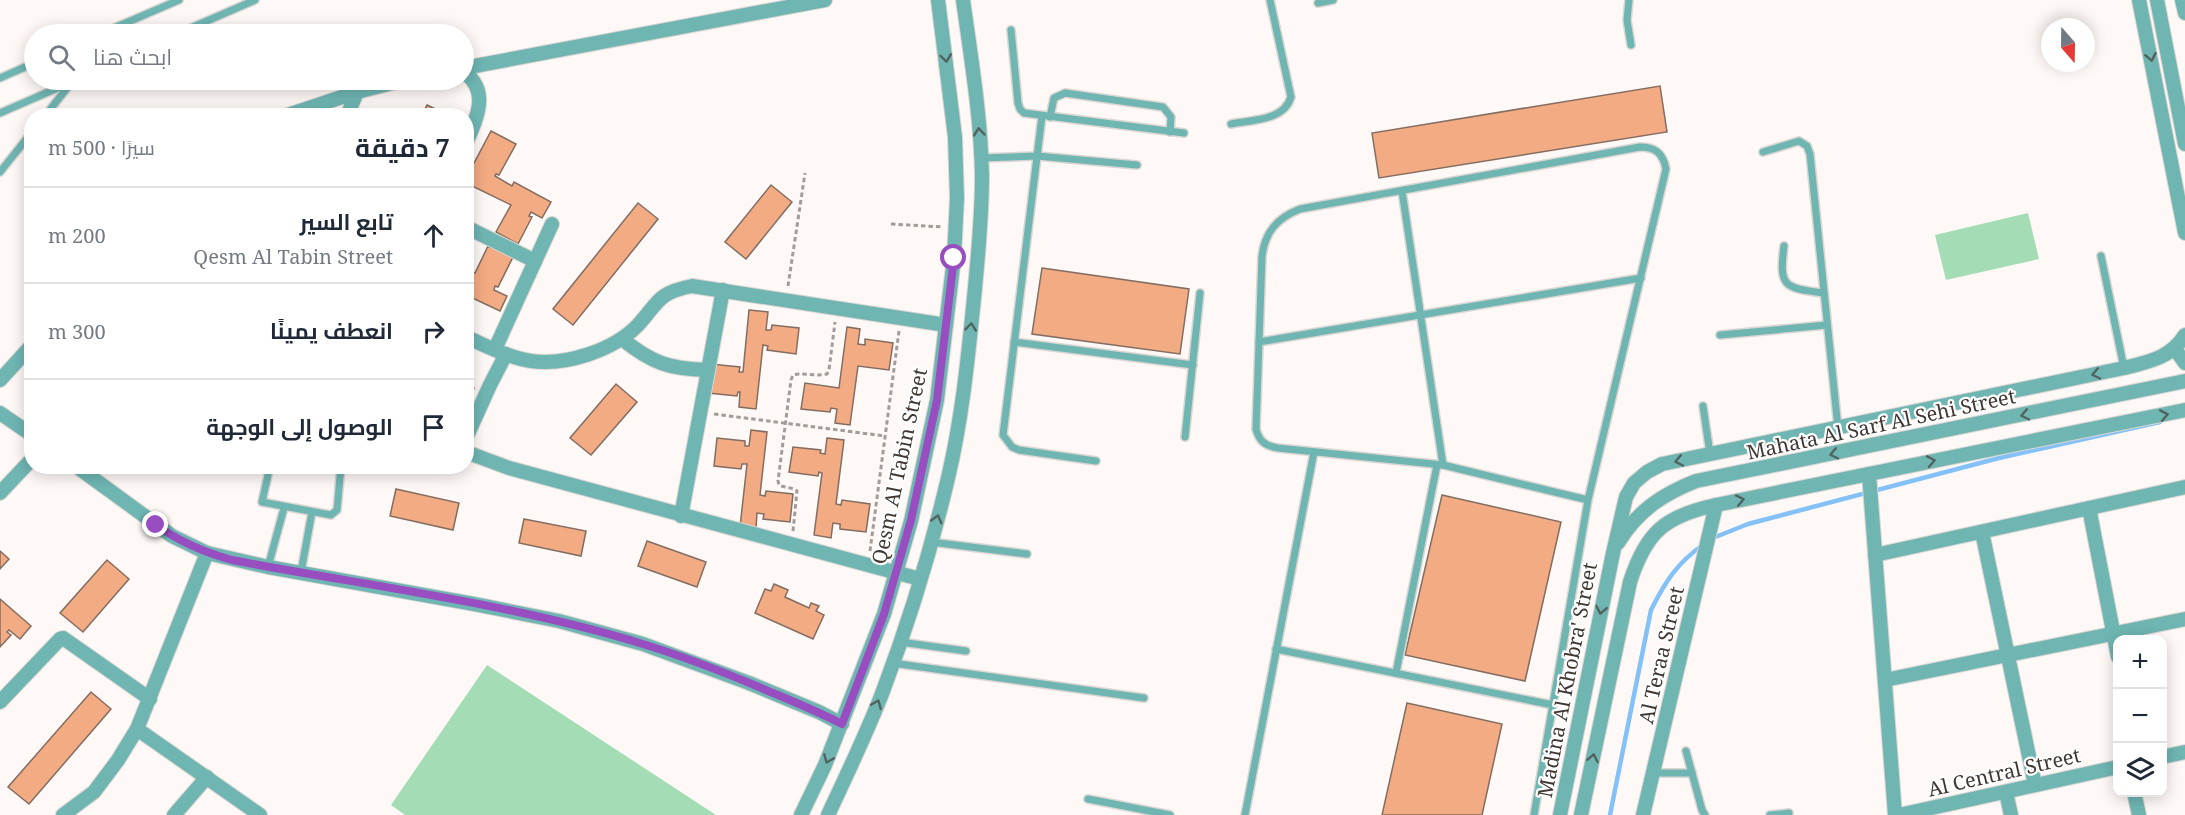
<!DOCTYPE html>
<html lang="ar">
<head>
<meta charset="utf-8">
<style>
  :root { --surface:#fff; --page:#f2f2f3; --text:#1f2937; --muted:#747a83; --line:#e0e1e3 }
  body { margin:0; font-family:"Noto Serif",Cairo,serif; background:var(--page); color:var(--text); direction:rtl }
  .controls { position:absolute; right:18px; bottom:18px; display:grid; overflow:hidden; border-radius:12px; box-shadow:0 3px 15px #0003 }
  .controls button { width:54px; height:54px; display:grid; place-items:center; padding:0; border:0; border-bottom:2px solid var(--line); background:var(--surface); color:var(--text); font:30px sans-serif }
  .compass { position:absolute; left:2041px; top:18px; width:54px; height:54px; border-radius:50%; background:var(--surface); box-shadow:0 3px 15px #0003; rotate:160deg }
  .stop { position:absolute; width:18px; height:18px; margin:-14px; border:4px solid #984ec1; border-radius:50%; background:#fff }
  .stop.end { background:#984ec1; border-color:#fff; box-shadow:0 2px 6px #0008 }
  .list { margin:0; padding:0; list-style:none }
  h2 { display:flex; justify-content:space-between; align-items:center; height:78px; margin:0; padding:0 24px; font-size:26px }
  h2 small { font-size:20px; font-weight:400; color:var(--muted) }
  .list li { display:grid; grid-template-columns:39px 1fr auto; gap:18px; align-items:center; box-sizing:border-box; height:96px; padding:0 24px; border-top:2px solid var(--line) }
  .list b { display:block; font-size:22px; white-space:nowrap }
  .list p { margin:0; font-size:20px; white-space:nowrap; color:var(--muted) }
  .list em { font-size:20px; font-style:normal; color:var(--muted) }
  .icon { flex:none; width:33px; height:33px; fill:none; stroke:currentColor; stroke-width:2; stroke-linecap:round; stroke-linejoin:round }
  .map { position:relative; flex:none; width:2185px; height:815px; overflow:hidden; direction:ltr }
  .search { position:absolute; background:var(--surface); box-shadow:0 3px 15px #0003; left:24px; top:24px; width:450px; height:66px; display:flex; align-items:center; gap:15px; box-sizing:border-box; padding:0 21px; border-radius:33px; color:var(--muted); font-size:22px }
  .panel { position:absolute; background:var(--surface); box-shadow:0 3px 15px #0003; left:24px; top:108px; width:450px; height:366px; border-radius:24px; direction:rtl }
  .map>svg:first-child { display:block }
  .green { fill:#a4ddb5 }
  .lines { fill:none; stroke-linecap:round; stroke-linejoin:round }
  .stream { stroke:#84c1f8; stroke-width:4.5 }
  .building { fill:#f3ab83; stroke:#836d62; stroke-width:1.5 }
  .service-casing { stroke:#dcd6d3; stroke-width:10 }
  .minor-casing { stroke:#dcd6d3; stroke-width:16 }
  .path { stroke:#a49c98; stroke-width:3; stroke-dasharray:4.5 3; stroke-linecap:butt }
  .service { stroke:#6fb6b3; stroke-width:7 }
  .minor { stroke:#6fb6b3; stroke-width:14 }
  .oneway { stroke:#51635f }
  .route { stroke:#984ec1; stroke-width:8 }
  .labels { text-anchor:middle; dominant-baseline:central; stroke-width:4.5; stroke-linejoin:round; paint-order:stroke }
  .street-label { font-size:20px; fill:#413732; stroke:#fff }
</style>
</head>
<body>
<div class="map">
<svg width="2185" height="815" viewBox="0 0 2185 815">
  <rect width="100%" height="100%" fill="#fef9f6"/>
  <g class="green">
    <path d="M2028,213l11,46 -93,21 -11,-45z"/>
    <path d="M487,665l229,150h-311l-14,-10z"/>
  </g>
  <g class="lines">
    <g class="stream">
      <path d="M1713,538l35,-14 251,-66 161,-36"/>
      <path d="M1610,815l41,-205c14,-28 26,-47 53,-66"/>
    </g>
  </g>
  <g class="building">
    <path d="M1660,86l7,46 -288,46 -7,-45z"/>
    <path d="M427,105l23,11h-28z"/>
    <path d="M357,109l16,7h-19z"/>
    <path d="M491,131l25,13 -17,31 -3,-1 -1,2 17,10 2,-4 37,20 -9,16 -11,-6 -2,4 3,1 -14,27 -22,-12 15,-27 -45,-22v-24l8,4z"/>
    <path d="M771,185l21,17 -46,57 -21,-17z"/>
    <path d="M638,203l20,16 -85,106 -20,-16z"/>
    <path d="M488,246l25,11 -15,30 -3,-1 -1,4 13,6 -7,15 -34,-16v-26l9,4z"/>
    <path d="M1042,268l147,21 -9,65 -148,-20z"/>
    <path d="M749,310l19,2 -2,18h5l1,-5 27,3 -3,26 -29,-4 1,-4 -5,-1 -7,64 -17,-2 1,-15h-2l-1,4 -29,-3 3,-29 29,3 -1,5h4z"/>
    <path d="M847,327l13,2 -2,15 7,1v-6l28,4 -4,27 -31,-4 -8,59 -15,-2 2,-14 -6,-1 -1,4 -29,-3 4,-26 34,5z"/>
    <path d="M466,384l8,4 -8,17z"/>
    <path d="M616,384l21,18 -46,53 -21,-17z"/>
    <path d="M751,430l16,2 -7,63 5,1 1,-5 27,3 -3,28 -27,-3 1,-5 -7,-1 -1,15 -16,-1 7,-63h-5l-1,5 -27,-3 3,-28 28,3v5h4z"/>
    <path d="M827,438l17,2 -8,64 5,1 1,-5 28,4 -4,28 -26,-3v-5l-7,-1 -2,15 -17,-3 8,-62 -3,-1 -1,4 -29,-4 4,-25 28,3 -1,3 5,1z"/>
    <path d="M396,489l63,14 -6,27 -63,-14z"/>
    <path d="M1442,495l119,27 -36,159 -120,-26z"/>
    <path d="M524,519l62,12 -5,25 -62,-13z"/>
    <path d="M647,541l59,21 -9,25 -59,-21z"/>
    <path d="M0,551l9,8 -9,10z"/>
    <path d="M107,560l22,19 -46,53 -23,-19z"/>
    <path d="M774,584l14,6 -3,7 24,11 2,-5 8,3 -3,5 8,4 -11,24 -58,-26 10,-24 6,2z"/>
    <path d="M0,599l31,27 -11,13 -11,-9 -2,2 4,3 -11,12z"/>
    <path d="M91,692l20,17 -82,95 -21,-17z"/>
    <path d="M1407,703l95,21 -20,91h-100z"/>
  </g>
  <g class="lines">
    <g class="service-casing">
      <g id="service">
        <path d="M1629,0l-2,20 4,25"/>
        <path d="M1318,3l15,-3"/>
        <path d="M1011,30l7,73 2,6 4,4 160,20"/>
        <path d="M100,34l79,-34"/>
        <path d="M177,34l78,-34"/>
        <path d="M0,78l34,-15"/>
        <path d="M0,113l76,-33"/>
        <path d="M45,116l26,-33"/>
        <path d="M1042,116l-39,319 9,12 7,3 77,11"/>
        <path d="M1050,117l4,-19 11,-5 98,14 8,10 -1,15"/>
        <path d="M1231,124c20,-4 53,-3 60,-27l-21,-97"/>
        <path d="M1763,152l36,-11 8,5 3,8 28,274"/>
        <path d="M981,158l56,-2 100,9"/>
        <path d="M0,172l32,-40"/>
        <path d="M1402,191l41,274"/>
        <path d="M1784,246c-5,40 -1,42 39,47"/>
        <path d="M2101,256l23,112"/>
        <path d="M1720,335l107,-10"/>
        <path d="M1014,342l179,23"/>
        <path d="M1259,342l382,-64"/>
        <path d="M1703,406l7,48"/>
        <path d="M1185,437l15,-144"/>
        <path d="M270,466l-8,36 69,13 6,-5 4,-44"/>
        <path d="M931,542l96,12"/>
        <path d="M268,567l16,-59"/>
        <path d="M301,572l11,-60"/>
        <path d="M900,642l66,9"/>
        <path d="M1276,649l277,56"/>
        <path d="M892,663l252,35"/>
        <path d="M1396,673l41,-208"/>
        <path d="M1686,751l16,59 3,5"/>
        <path d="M1653,773h39"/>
        <path d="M1088,799l82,16"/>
        <path d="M1245,815l69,-363"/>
        <path d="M1534,815l54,-315 78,-331c-3,-16 -11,-22 -26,-22l-340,62c-23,9 -35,23 -38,47l-6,173c3,12 9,17 22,19l165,17 145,35"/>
        <path d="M1770,815l19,-2"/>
      </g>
    </g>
    <g class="minor-casing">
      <g id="minor">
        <path d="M2139,0l46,233"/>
        <path d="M2157,0l28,144"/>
        <path d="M2182,0l3,13"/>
        <path d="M464,68l361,-68"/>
        <path d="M464,72c26,19 13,46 2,71"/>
        <path d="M285,116l72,-24 47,-12"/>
        <path d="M347,116l10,-24"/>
        <path d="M466,227l69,34"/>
        <path d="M466,337c21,9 43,21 65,24 35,5 83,-11 107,-36 21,-23 19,-32 54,-39l254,39"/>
        <path d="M622,339c30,24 47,30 86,31"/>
        <path d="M495,349l57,-125"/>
        <path d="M2175,349l10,14"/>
        <path d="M0,380l32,-35"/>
        <path d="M0,413l32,22"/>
        <path d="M466,438l24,-53 16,-31"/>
        <path d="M466,452l43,16 411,111"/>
        <path d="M76,466l96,70 35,17 61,14 206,37 85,17 84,23 106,39 70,29 23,12"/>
        <path d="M1869,474l26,341"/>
        <path d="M0,493l32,-34"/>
        <path d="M2089,508l29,149"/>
        <path d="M681,516l42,-226"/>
        <path d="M1982,532l53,253"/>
        <path d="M1618,543c19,-32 45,-49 78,-62l489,-100"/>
        <path d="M1875,555l310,-68"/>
        <path d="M1885,680l300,-61"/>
        <path d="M0,702l60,-63 3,-1 87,61"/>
        <path d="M137,729l123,86"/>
        <path d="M2162,757l23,-5"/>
        <path d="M2006,792l5,23"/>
        <path d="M2134,792l5,23"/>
        <path d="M63,815l31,-23 24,-32 19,-31 70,-176"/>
        <path d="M174,815l33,-38"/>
        <path d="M801,815l24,-50 59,-151 27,-93 26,-121 17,-142 3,-60 -2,-61 -17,-137"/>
        <path d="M828,815c19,-41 39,-82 55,-124 26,-69 48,-141 65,-213 14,-59 20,-120 26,-180 4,-40 8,-81 8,-122 -1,-59 -11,-118 -19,-176"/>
        <path d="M1560,815l53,-262 13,-56 8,-14 13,-11 15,-8 462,-96c24,-6 47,-10 61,-33"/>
        <path d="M1581,815l49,-233c16,-50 35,-66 86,-77l469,-95"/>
        <path d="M1643,815l73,-310"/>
        <path d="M1899,815l219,-48"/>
      </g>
    </g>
    <g class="path">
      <path d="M891,224l52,3"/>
      <path d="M788,286l17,-113"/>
      <path d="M714,414l171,22"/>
      <path d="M793,531l4,-40c-5,-4 -12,-3 -18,-6l-1,-4 13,-101 2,-5c12,-3 22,2 34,-1l2,-4 6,-48"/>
      <path d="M870,551l29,-220"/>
    </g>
    <use href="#service" class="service"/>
    <use href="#minor" class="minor"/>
  </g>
  <defs><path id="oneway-chevron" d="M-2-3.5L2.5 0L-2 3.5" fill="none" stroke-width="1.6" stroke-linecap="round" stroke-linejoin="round" transform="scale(1.5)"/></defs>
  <g class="oneway">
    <use href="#oneway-chevron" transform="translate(2151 57) rotate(78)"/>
    <use href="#oneway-chevron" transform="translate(946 58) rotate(82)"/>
    <use href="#oneway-chevron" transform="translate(979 132) rotate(-95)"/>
    <use href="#oneway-chevron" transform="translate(971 327) rotate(-84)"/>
    <use href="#oneway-chevron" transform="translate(2096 374) rotate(168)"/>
    <use href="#oneway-chevron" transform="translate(2025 415) rotate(168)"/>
    <use href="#oneway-chevron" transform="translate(2164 415) rotate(-11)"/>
    <use href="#oneway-chevron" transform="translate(1834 454) rotate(168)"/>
    <use href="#oneway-chevron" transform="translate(1679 461) rotate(168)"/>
    <use href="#oneway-chevron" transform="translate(1931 461) rotate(-11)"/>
    <use href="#oneway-chevron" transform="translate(1740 500) rotate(-11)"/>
    <use href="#oneway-chevron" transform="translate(937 519) rotate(-75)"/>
    <use href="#oneway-chevron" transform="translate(1601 610) rotate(101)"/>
    <use href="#oneway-chevron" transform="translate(877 704) rotate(-67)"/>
    <use href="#oneway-chevron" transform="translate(1593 758) rotate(-79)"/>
    <use href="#oneway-chevron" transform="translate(828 759) rotate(112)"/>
  </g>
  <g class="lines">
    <path class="route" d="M156,525c24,17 47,27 76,35 137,26 277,43 411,84 39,12 78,27 116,43 28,12 56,23 83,37l42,-110 27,-94 26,-120 17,-142"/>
  </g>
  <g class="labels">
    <g class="street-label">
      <text transform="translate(1881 424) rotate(-12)">Mahata Al Sarf Al Sehi Street</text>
      <text transform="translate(899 466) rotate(-78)">Qesm Al Tabin Street</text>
      <text transform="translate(1661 655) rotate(-77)">Al Teraa Street</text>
      <text transform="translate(1567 680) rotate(-79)">Madina Al Khobra' Street</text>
      <text transform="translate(2004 772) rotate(-13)">Al Central Street</text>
    </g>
  </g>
</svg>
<div class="controls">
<button>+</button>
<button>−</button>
<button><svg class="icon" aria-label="layers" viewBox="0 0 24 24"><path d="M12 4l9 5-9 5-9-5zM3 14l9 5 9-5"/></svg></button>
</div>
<svg class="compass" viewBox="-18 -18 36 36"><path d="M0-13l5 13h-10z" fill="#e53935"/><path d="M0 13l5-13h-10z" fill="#747a83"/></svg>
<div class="stop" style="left:954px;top:258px"></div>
<div class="stop end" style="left:156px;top:525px"></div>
<div class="search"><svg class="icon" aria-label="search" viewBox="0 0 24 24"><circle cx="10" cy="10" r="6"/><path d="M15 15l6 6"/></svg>ابحث هنا</div>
<section class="panel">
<h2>7 دقيقة<small>سيرًا · 500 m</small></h2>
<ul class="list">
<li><svg class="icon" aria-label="ahead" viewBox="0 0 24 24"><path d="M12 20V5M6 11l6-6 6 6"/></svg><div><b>تابع السير</b><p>Qesm Al Tabin Street</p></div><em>200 m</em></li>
<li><svg class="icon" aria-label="right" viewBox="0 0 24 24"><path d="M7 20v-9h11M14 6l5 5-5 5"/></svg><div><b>انعطف يمينًا</b></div><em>300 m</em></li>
<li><svg class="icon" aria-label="arrive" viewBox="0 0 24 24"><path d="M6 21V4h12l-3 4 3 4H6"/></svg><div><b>الوصول إلى الوجهة</b></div></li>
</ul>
</section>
</div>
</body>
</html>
